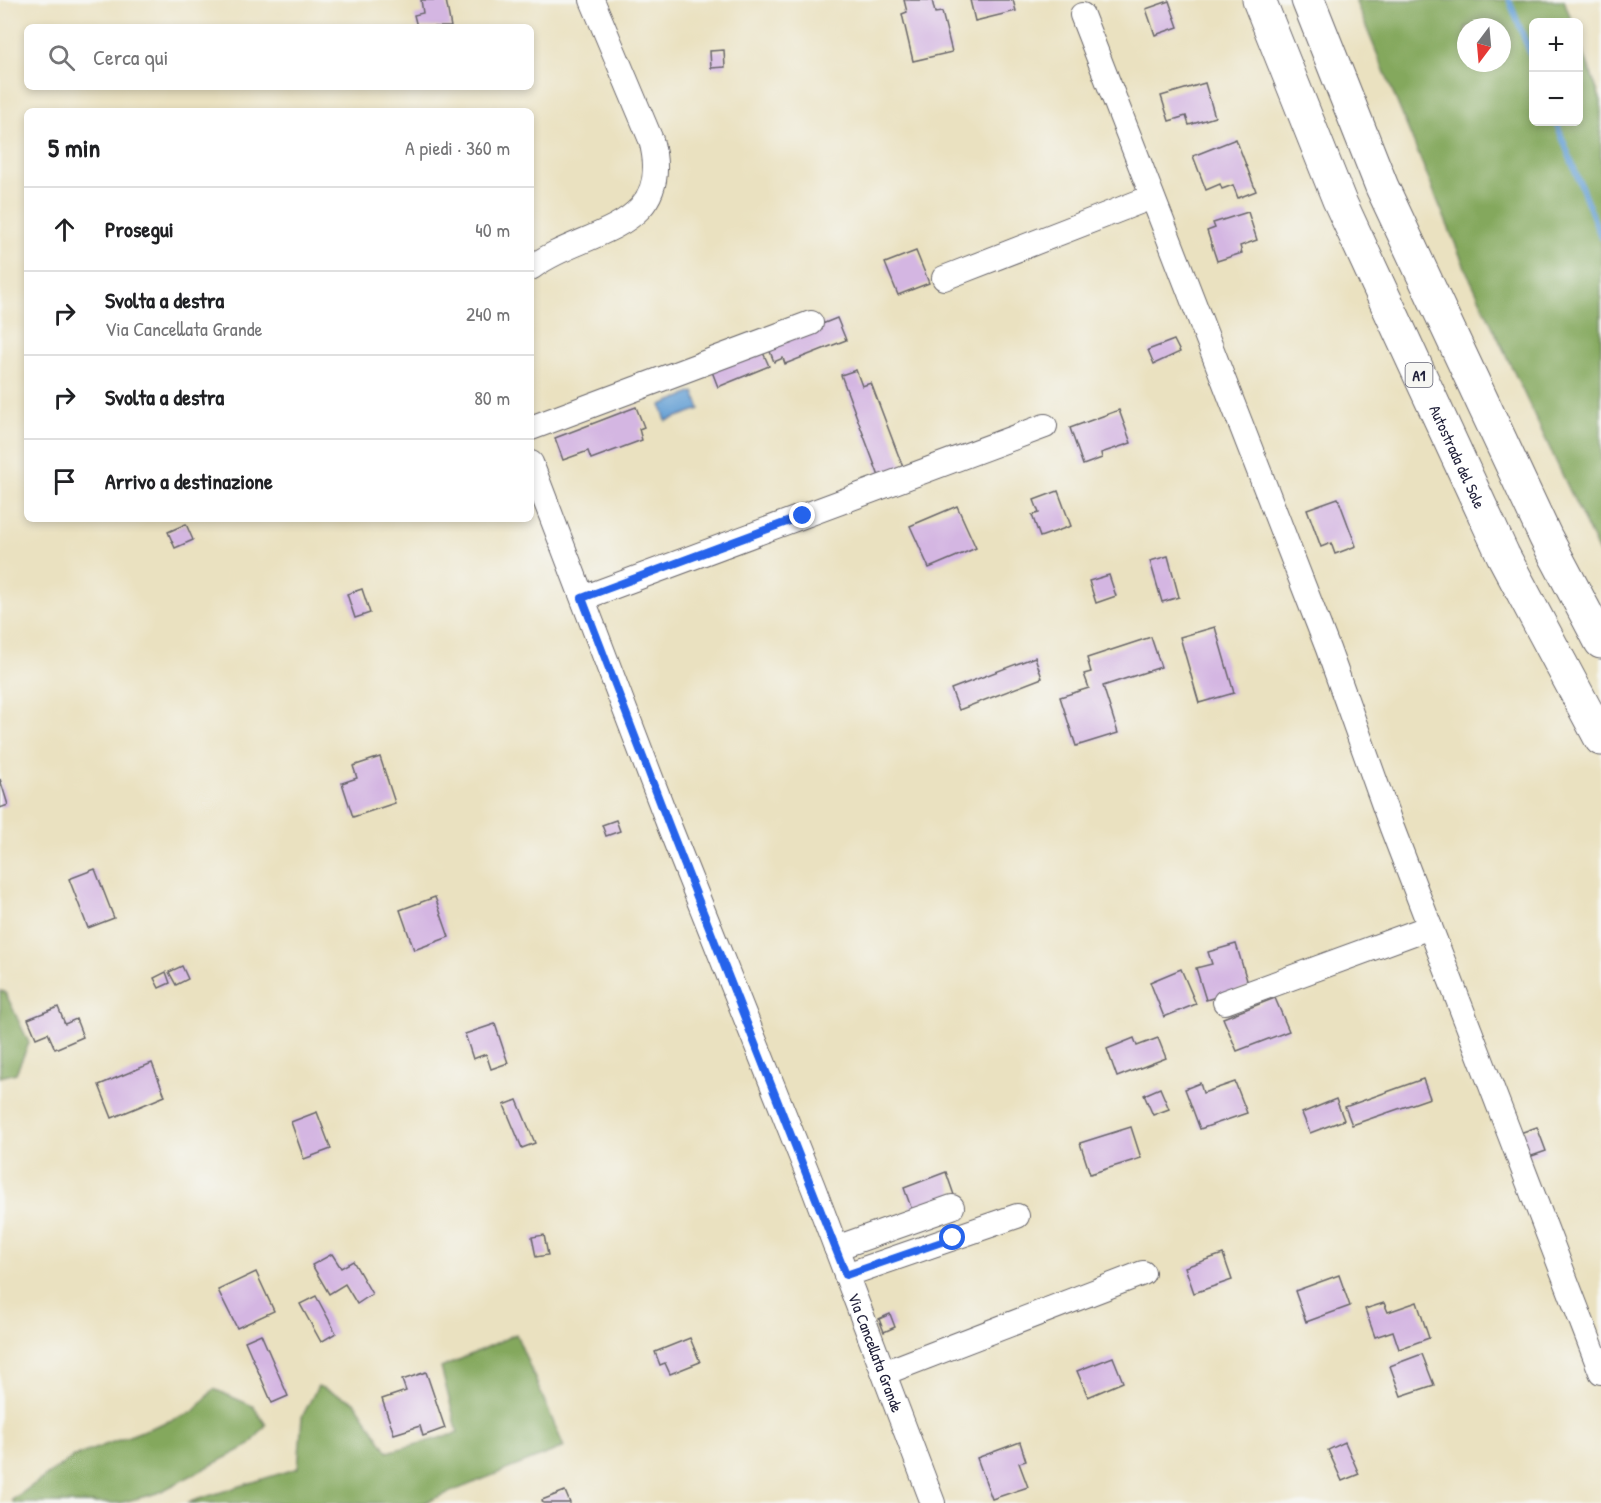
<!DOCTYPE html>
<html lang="it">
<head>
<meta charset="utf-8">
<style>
  :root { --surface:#fff; --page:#f6f6f6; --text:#202124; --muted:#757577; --line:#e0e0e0 }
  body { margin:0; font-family:"Patrick Hand",sans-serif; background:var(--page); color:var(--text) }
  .controls { position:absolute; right:18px; top:18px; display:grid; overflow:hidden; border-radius:9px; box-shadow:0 3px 9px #0003 }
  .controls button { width:54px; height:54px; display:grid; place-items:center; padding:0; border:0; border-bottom:2px solid var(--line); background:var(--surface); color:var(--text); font:30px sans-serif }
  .compass { position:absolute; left:1457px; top:18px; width:54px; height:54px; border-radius:50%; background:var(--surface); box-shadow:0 3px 9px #0003; rotate:196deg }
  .stop { position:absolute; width:18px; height:18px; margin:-14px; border:4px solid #2563eb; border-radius:50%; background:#fff }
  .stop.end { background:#2563eb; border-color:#fff; box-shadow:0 2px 6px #0008 }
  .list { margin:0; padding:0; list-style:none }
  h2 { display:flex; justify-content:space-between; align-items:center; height:78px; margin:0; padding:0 24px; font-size:26px }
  h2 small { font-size:20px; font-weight:400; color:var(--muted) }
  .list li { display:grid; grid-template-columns:39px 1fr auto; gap:18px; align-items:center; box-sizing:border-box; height:84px; padding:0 24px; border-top:2px solid var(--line) }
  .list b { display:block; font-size:22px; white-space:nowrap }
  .list p { margin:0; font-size:20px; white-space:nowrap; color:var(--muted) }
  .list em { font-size:20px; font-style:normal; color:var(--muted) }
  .icon { flex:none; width:33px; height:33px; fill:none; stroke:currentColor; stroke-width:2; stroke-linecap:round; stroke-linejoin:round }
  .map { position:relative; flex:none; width:1601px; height:1503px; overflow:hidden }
  .search { position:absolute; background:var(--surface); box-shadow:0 3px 9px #0003; left:24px; top:24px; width:510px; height:66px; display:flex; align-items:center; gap:15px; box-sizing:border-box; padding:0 21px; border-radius:9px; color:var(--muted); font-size:22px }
  .panel { position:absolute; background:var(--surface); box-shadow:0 3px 9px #0003; left:24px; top:108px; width:510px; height:414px; border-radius:9px }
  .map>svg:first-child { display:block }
  .forest { fill:#84a85d; stroke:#53654c; stroke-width:1.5; fill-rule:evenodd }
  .water { fill:#649fd4; stroke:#436088; stroke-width:1.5 }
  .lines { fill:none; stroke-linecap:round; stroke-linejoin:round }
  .stream { stroke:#649fd4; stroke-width:6 }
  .building { fill:#d4b6e2 }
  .minor-casing { stroke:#68656a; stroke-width:26 }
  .highway-casing { stroke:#68656a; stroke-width:35 }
  .minor { stroke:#fff; stroke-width:24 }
  .highway { stroke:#fff; stroke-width:33 }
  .route { stroke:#2563eb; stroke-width:8 }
  .labels { text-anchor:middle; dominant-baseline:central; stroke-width:5; stroke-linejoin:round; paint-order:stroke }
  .shield { fill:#f6f6f2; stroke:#626272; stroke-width:1.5 }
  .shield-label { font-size:15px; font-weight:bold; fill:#22223b }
  .street-label { font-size:16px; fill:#22223b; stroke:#f6f6f2 }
</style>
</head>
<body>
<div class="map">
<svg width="1601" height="1503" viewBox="0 0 1601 1503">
  <rect width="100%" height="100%" fill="#f6f6f2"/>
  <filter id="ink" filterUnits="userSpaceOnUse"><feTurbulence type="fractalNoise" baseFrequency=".0167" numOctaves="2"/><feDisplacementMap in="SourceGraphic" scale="12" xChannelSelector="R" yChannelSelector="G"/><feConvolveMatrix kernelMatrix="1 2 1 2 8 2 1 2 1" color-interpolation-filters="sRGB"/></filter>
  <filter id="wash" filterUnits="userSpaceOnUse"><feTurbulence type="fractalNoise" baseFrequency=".008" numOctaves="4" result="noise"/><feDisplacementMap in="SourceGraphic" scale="24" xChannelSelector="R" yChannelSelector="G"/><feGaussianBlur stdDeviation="1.35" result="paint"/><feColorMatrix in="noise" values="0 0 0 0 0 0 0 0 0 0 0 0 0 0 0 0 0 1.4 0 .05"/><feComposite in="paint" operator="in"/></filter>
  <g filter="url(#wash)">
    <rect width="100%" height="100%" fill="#eae1c0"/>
    <g class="forest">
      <path d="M1355,0h209l8,22h-38v100h44l1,-82 22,61v456l-135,-287zM1466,27h36v36h-36z"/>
      <path d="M0,991l5,1 24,51 -13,30 -16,4z"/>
      <path d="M516,1334l48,113 -141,56h-237l112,-35 4,-51 16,-31 37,16 33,50 70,-19 -17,-65z"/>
      <path d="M214,1389l39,17 13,19 -16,20 -92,48 -38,10h-106l-2,-3 61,-43 120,-45z"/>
    </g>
    <path class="water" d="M694,392l6,17 -34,12 -5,-16z"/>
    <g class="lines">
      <g class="stream">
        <path d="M1509,0l25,63"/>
        <path d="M1556,122l45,115"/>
      </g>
    </g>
    <g id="blocks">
      <g class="building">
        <path d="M421,0h25l5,27h-34l-3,-12 9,-2z"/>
        <path d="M904,0h28l3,13 7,-1 10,40 -39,9 -11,-47 5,-2z"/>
        <path d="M970,0h43l3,11 -41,10z"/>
        <path d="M1169,1l9,26 -23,8 -9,-26z"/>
        <path d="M724,50l1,17 -14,1 -1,-17z"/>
        <path d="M1205,83l10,34 -26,8 -3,-9 -17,5 -8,-25z"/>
        <path d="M1236,139l20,52 -18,7 -5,-13 -11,4 -2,-5 -14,6 -13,-34z"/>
        <path d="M1248,212l9,28 -17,6 2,7 -25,8 -10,-30 8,-3 -2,-5z"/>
        <path d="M916,251l13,32 -31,12 -13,-32z"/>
        <path d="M837,318l9,22 -61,24 -2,-6 -9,4 -6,-16z"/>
        <path d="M1174,340l6,12 -26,12 -6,-14z"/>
        <path d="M761,348l8,18 -51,21 -7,-18z"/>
        <path d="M856,370l6,16 9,-3 33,87 -24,9 -39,-104z"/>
        <path d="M636,407l8,20 -5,2 3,11 -51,19 -3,-8 -25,9 -8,-22z"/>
        <path d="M1119,410l12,33 -30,10 1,5 -19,7 -13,-37z"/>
        <path d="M1058,491l13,35 -31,11 -8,-22 7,-2 -5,-13z"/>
        <path d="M1338,498l18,48 -21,8 -4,-11 -10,4 -14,-38z"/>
        <path d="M957,506l19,42 -47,20 -19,-42z"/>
        <path d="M186,524l7,16 -18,8 -7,-16z"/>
        <path d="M1168,556l11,41 -17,5 -12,-41z"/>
        <path d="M1109,575l7,21 -20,7 -7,-22z"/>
        <path d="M362,589l8,24 -15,5 -8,-24z"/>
        <path d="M1215,627l19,66 -35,10 -19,-66z"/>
        <path d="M1151,637l10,30 -58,19 15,47 -42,13 -16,-49 29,-9 -5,-14 7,-2 -4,-14z"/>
        <path d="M1035,657l7,21 -83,32 -8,-21z"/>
        <path d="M380,757l15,46 -42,14 -11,-34 15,-5 -4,-12z"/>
        <path d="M0,779l8,26 -8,3z"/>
        <path d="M616,820l4,11 -14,5 -4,-11z"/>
        <path d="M95,869l19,49 -26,10 -19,-49z"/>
        <path d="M435,897l14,40 -35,13 -14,-40z"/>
        <path d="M1236,944l13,43 -43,13 -10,-32 16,-4 -4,-12z"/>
        <path d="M182,966l6,13 -12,6 -7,-13z"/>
        <path d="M1181,969l15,35 -32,13 -14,-35z"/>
        <path d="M166,972l4,11 -11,5 -5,-10z"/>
        <path d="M1275,998l14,33 -52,20 -14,-33z"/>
        <path d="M58,1007l7,17 11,-5 7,18 -28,12 -7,-16 -12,5 -8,-19z"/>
        <path d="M495,1024l13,39 -17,6 -5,-15 -13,5 -8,-25z"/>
        <path d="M1134,1038l3,8 21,-8 8,20 -49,19 -10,-28z"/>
        <path d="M152,1063l13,33 -53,22 -13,-33z"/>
        <path d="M1423,1079l7,19 -78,27 -7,-18z"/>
        <path d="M1235,1082l12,31 -47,16 -15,-40 15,-6 3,10z"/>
        <path d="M1160,1088l9,21 -16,6 -9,-20z"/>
        <path d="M1336,1099l8,21 -34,13 -8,-20z"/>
        <path d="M517,1100l18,43 -13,5 -18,-43z"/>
        <path d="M317,1112l14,37 -27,10 -13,-37z"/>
        <path d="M1131,1127l10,31 -51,16 -10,-31z"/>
        <path d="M1537,1127l9,24 -17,6 -9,-24z"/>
        <path d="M946,1172l8,23 -42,15 -8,-22z"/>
        <path d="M544,1235l4,20 -12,2 -4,-20z"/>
        <path d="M332,1254l9,14 12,-7 19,33 -15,10 -12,-20 -16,10 -17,-29z"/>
        <path d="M1223,1254l9,26 -38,13 -9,-26z"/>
        <path d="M256,1272l18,39 -37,17 -19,-38z"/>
        <path d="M1339,1275l11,31 -44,16 -11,-31z"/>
        <path d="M316,1296l20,37 -15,9 -21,-38z"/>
        <path d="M1417,1302l12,36 -30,11 -6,-18 -18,6 -10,-28 19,-6 4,9z"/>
        <path d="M890,1314l5,13 -11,5 -5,-13z"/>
        <path d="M261,1334l27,62 -16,7 -27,-62z"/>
        <path d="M690,1338l10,24 -30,12 -5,-11 -5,2 -5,-13z"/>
        <path d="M1422,1354l12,31 -33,11 -11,-30z"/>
        <path d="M1113,1357l10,25 -35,15 -11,-26z"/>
        <path d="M426,1372l19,56 -22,8 -3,-10 -26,8 -12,-35 24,-8 -4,-11z"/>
        <path d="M1020,1442l6,19 -7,2 9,24 -36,12 -15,-41z"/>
        <path d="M1345,1442l14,32 -17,7 -14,-31z"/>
        <path d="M565,1491l5,12h-27l-1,-3z"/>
      </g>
    </g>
  </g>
  <g filter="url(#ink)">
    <use href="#blocks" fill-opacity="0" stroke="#68656a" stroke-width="1.5"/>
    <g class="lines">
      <g class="minor-casing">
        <g id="minor">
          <path d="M1082,15l246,634 64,179 209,544"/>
          <path d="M531,268c51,-39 145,-36 120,-128l-59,-140"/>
          <path d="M944,278l208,-81"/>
          <path d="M531,428l280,-105"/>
          <path id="s1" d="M531,463l139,365 143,359 120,316"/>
          <path d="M583,598l462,-172"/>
          <path d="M1225,1002l205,-75"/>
          <path d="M836,1248l116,-41"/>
          <path d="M846,1275l171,-59"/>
          <path d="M884,1373l259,-100"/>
        </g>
      </g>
      <g class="highway-casing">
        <g id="highway">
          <path id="s2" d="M1259,0l80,200 164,355 98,184"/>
          <path d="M1308,0l74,187 164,351 55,104"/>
        </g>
      </g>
      <use href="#minor" class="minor"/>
      <use href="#highway" class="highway"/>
    </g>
  </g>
  <g class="lines" filter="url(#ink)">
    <path class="route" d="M803,516l-221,82 88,230 176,447 107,-37"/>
  </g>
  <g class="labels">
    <rect class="shield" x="1405.5" y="363" width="27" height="24" rx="4.5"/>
    <g class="shield-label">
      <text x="1419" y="375">A1</text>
    </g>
    <g class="street-label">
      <text stroke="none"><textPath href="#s2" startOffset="498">Autostrada del Sole</textPath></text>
      <text stroke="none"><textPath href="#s1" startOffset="954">Via Cancellata Grande</textPath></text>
    </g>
  </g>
</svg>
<div class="controls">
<button>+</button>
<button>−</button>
</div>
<svg class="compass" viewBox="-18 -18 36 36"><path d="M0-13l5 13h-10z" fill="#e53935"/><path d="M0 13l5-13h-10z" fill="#757577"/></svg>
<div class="stop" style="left:953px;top:1238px"></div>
<div class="stop end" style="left:803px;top:516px"></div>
<div class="search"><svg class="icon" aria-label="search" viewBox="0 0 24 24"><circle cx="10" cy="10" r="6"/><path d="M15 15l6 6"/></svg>Cerca qui</div>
<section class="panel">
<h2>5 min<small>A piedi · 360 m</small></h2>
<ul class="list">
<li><svg class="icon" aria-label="ahead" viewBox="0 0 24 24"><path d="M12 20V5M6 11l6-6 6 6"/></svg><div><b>Prosegui</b></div><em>40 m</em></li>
<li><svg class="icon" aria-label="right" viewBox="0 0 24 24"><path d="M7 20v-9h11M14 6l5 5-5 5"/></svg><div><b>Svolta a destra</b><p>Via Cancellata Grande</p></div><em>240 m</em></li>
<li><svg class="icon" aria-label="right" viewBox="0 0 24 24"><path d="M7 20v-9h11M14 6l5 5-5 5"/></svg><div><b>Svolta a destra</b></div><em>80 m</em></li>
<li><svg class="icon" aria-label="arrive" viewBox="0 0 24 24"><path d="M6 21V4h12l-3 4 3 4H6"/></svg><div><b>Arrivo a destinazione</b></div></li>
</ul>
</section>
</div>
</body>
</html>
